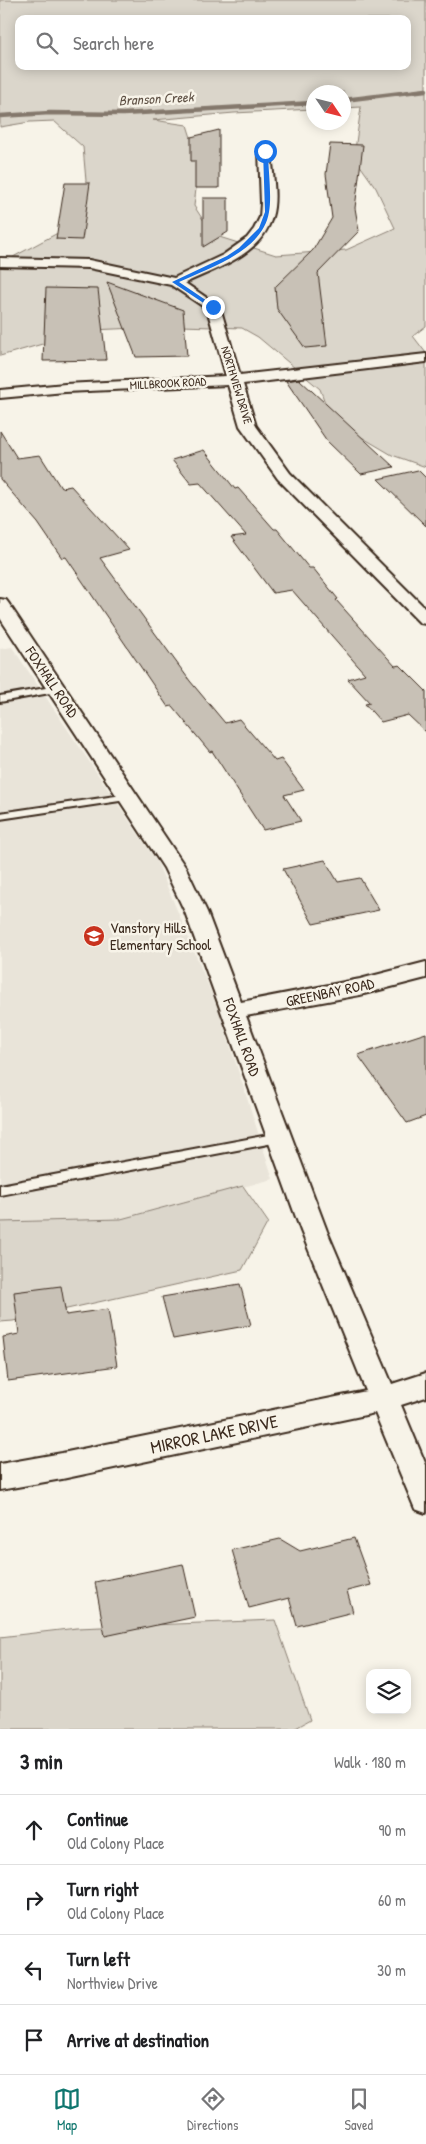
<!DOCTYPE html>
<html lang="en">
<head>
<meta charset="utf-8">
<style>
  :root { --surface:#fff; --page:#f6f6f6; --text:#202124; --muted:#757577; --line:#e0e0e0; --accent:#0f766e }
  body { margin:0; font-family:"Patrick Hand",sans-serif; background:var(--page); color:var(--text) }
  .controls { position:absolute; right:15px; bottom:15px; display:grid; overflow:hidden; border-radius:10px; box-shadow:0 2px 12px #0003 }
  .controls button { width:45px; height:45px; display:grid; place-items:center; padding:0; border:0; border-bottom:1px solid var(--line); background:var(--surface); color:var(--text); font:25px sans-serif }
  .compass { position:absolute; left:306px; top:85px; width:45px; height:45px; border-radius:50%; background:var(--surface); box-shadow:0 2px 12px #0003; rotate:125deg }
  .stop { position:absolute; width:15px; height:15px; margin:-11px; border:4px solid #1a73e8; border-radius:50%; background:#fff }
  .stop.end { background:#1a73e8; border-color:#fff; box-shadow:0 1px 5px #0008 }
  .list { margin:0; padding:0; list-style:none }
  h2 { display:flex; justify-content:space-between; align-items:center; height:65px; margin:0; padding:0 20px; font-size:21px }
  h2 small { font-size:16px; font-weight:400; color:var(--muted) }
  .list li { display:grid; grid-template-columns:32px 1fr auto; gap:15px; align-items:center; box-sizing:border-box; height:70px; padding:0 20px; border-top:1px solid var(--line) }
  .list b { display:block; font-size:19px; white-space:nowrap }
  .list p { margin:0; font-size:16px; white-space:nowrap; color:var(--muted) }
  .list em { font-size:16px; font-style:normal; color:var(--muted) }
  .icon { flex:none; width:28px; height:28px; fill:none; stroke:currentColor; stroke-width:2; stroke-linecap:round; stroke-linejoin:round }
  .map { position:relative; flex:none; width:426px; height:1729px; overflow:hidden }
  .search { position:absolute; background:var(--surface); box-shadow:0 2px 12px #0003; left:15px; right:15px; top:15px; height:55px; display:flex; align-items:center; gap:12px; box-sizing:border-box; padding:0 18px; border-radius:10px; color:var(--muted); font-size:19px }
  .sheet { height:345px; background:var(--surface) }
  nav { display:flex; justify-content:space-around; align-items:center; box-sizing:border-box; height:70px; border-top:1px solid var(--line); background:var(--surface); font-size:14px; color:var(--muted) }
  nav a { display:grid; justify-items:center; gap:2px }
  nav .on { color:var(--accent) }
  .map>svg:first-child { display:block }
  .built { fill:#e9e4d9 }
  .green { fill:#dbd6cb; stroke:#8b8074; fill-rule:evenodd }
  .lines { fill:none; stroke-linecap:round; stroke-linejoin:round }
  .stream { stroke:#84786c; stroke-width:4.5 }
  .building { fill:#c8c1b6; stroke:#3b2a1e }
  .service-casing { stroke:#3b2a1e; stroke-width:4 }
  .minor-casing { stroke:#3b2a1e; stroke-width:4 }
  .service { fill:#f7f3e8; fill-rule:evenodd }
  .minor { fill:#f7f3e8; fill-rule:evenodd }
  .route { fill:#1a73e8 }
  .labels { text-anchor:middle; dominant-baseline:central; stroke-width:5; stroke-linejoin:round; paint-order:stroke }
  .far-street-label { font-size:12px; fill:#3b2a1e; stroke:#f7f3e8 }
  .far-water-label { font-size:14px; font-style:italic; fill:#5f5145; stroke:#f7f3e8 }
  .street-label { font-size:15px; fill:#3b2a1e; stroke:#f7f3e8 }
  .poi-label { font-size:15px; fill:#3b2a1e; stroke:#f7f3e8; text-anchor:start }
  .near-street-label { font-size:18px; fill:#3b2a1e; stroke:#f7f3e8 }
</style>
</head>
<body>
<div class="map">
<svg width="426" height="1729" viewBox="0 0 426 1729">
  <rect width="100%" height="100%" fill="#f7f3e8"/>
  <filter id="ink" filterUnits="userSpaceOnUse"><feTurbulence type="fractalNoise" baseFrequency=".02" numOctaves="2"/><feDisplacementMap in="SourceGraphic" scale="10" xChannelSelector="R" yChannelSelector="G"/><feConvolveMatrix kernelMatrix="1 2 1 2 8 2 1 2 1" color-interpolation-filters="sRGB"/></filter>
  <g filter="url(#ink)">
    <path class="built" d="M12,647l145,215 62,149 54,168 -152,40 -121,3v-573z"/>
    <g class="green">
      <path d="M0,0h426v326l-13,10 13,17v114l-34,-12 -61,-36 -11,-30 -62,-52 -16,-9 -60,-2 -90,4 -92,26v-92l67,-36 19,-47 -3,-34 -29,-26 -24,1 -30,5zM19,19h388v47h-388zM314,92h30v16l17,-1 -7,50 22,31 19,40 -49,22 -70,5 -63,-20 -19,-29 5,-43 -12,-38 -34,-5 81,-7 79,-4z"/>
      <path d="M243,1186l25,36 -26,48 -229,51 -13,1v-100l121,-3z"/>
      <path d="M275,1620l35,100 -16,9h-294v-92l77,-9z"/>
    </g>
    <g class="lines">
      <g class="stream">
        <path d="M344,100l82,-10"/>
        <path d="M0,116l50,-3 73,1 191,-11"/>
      </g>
    </g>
    <g class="building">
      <path d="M219,130v58h-24v-27h-4v-24z"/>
      <path d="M330,144l33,1 -8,63 4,23 -41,42 9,73 -22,2 -28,-39 -2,-22 38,-37 19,-32 -6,-44z"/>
      <path d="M65,183h25l-8,57 -26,-1z"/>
      <path d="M203,198h25v34l-25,15z"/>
      <path d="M107,282l76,28 4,46 -51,1z"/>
      <path d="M46,288l52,1 8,71 -63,1z"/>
      <path d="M299,379l95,88 -33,7 -34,-33 -41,-60z"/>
      <path d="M0,431l17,27 23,-3 21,33 10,-2 58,64 -29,8 90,123 35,42 14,-4 36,42 6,-2 23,31 -20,5 17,26 -38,9 -51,-79 -2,1 -38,-46 -4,1 -102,-150 -4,1 -24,-35 -38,-44z"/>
      <path d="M204,450l31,39 3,-1 36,41h3l32,39h4l25,31 -2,1 59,66 5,-1 26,26v41l-18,-17 -27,7 -16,-18 5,-1 -22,-24 17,-5 -73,-84 -19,3 -42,-56 15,-2 -46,-52 -9,1 -19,-24z"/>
      <path d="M418,470l8,8v48l-48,-47z"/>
      <path d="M325,860l13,22 22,-4 19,32 -66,14 -30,-55z"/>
      <path d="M426,1033v83l-19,7 -49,-68z"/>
      <path d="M240,1284l11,41 -78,14 -11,-42z"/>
      <path d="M61,1286l5,29 42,-6 9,57 -109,15 -5,-44 16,-3 -5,-42z"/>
      <path d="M354,1538l17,47 -24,6 6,21 -56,14 -8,-28 -40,10 -17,-58 48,-11 20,12z"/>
      <path d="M183,1564l12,53 -90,19 -10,-54z"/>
    </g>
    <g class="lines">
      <g class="service-casing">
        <g id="service">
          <path d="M57,686l4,1 1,2 -1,2 -61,11v-6z"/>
          <path d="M129,794l4,1 1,2 -1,2 -133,20v-6z"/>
          <path d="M279,1133l5,2 2,3 -2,3 -284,54v-10z"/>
        </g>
      </g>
      <g class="minor-casing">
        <g id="minor">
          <path d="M265,148l6,3c1,20 7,46 1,66 -11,38 -55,51 -87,66l35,24 20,68 186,-21v8l-183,22 13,42 34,47 136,136v15l-6,-1 -142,-144 -38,-53 -12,-41 -163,7 -65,6v-8l65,-6 161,-8 -19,-67 -36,-24 -82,-17 -89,-2v-8l89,2 85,18 49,-23 24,-17 7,-9 6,-12 1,-14 -2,-52z"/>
          <path d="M0,599l6,1 3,4 177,264 21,44 34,90 119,-23 66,-17v16l-66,17 -114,21 81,215 65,153 34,-11v24l-25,8 25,60v48l-11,-4 -40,-96 -313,66 -62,11v-26l62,-11 304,-62 -65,-160 -116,-319 -21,-44 -164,-250z"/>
        </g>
      </g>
      <use href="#service" class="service"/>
      <use href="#minor" class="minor"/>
    </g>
  </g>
  <path class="route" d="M265,150l3,1c0,17 4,45 1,61 -6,39 -60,56 -90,70l37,25 -5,1 -39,-26 55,-26 12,-8 20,-20 6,-16 -2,-61z"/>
  <defs>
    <g id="school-disc" transform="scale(1.125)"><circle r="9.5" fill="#c8321e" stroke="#f7f3e8"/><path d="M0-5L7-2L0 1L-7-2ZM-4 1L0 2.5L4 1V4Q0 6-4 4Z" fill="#fff"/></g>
  </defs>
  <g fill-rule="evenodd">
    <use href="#school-disc" x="94" y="936"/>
  </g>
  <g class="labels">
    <g class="far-street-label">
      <text transform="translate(168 383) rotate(-3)">MILLBROOK ROAD</text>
      <text transform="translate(237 385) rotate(73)">NORTHVIEW DRIVE</text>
    </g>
    <g class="far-water-label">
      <text transform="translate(156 98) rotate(-3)">Branson Creek</text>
    </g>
    <g class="street-label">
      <text transform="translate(52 682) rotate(56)">FOXHALL ROAD</text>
      <text transform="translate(330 992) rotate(-12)">GREENBAY ROAD</text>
      <text transform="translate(242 1037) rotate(70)">FOXHALL ROAD</text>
    </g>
    <g class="poi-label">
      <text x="110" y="927">Vanstory Hills<tspan x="110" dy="17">Elementary School</tspan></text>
    </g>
    <g class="near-street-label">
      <text transform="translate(214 1434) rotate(-12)">MIRROR LAKE DRIVE</text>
    </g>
  </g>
</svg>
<div class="controls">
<button><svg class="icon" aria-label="layers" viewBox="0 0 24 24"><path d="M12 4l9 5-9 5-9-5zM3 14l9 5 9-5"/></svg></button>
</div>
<svg class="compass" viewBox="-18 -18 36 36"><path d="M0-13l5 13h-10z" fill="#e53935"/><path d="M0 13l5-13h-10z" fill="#757577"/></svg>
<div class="stop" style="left:265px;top:151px"></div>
<div class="stop end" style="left:213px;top:307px"></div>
<div class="search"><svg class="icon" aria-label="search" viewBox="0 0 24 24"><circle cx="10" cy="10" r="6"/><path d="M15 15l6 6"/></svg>Search here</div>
</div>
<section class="sheet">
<h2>3 min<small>Walk · 180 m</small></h2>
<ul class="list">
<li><svg class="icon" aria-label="ahead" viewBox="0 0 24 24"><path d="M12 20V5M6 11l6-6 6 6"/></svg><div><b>Continue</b><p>Old Colony Place</p></div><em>90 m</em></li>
<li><svg class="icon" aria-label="right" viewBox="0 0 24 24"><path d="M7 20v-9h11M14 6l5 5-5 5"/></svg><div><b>Turn right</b><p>Old Colony Place</p></div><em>60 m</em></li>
<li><svg class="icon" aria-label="left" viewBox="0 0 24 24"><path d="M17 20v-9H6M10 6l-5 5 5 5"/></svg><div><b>Turn left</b><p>Northview Drive</p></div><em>30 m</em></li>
<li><svg class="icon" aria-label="arrive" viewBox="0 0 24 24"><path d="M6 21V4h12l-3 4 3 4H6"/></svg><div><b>Arrive at destination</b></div></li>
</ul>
</section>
<nav>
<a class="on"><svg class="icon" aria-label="map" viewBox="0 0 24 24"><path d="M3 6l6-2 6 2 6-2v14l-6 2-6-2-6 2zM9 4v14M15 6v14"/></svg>Map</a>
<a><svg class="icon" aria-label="directions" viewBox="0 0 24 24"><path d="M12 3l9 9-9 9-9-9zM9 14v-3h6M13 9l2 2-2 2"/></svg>Directions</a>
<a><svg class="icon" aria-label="saved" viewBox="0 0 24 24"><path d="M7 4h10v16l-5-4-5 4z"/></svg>Saved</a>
</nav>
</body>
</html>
